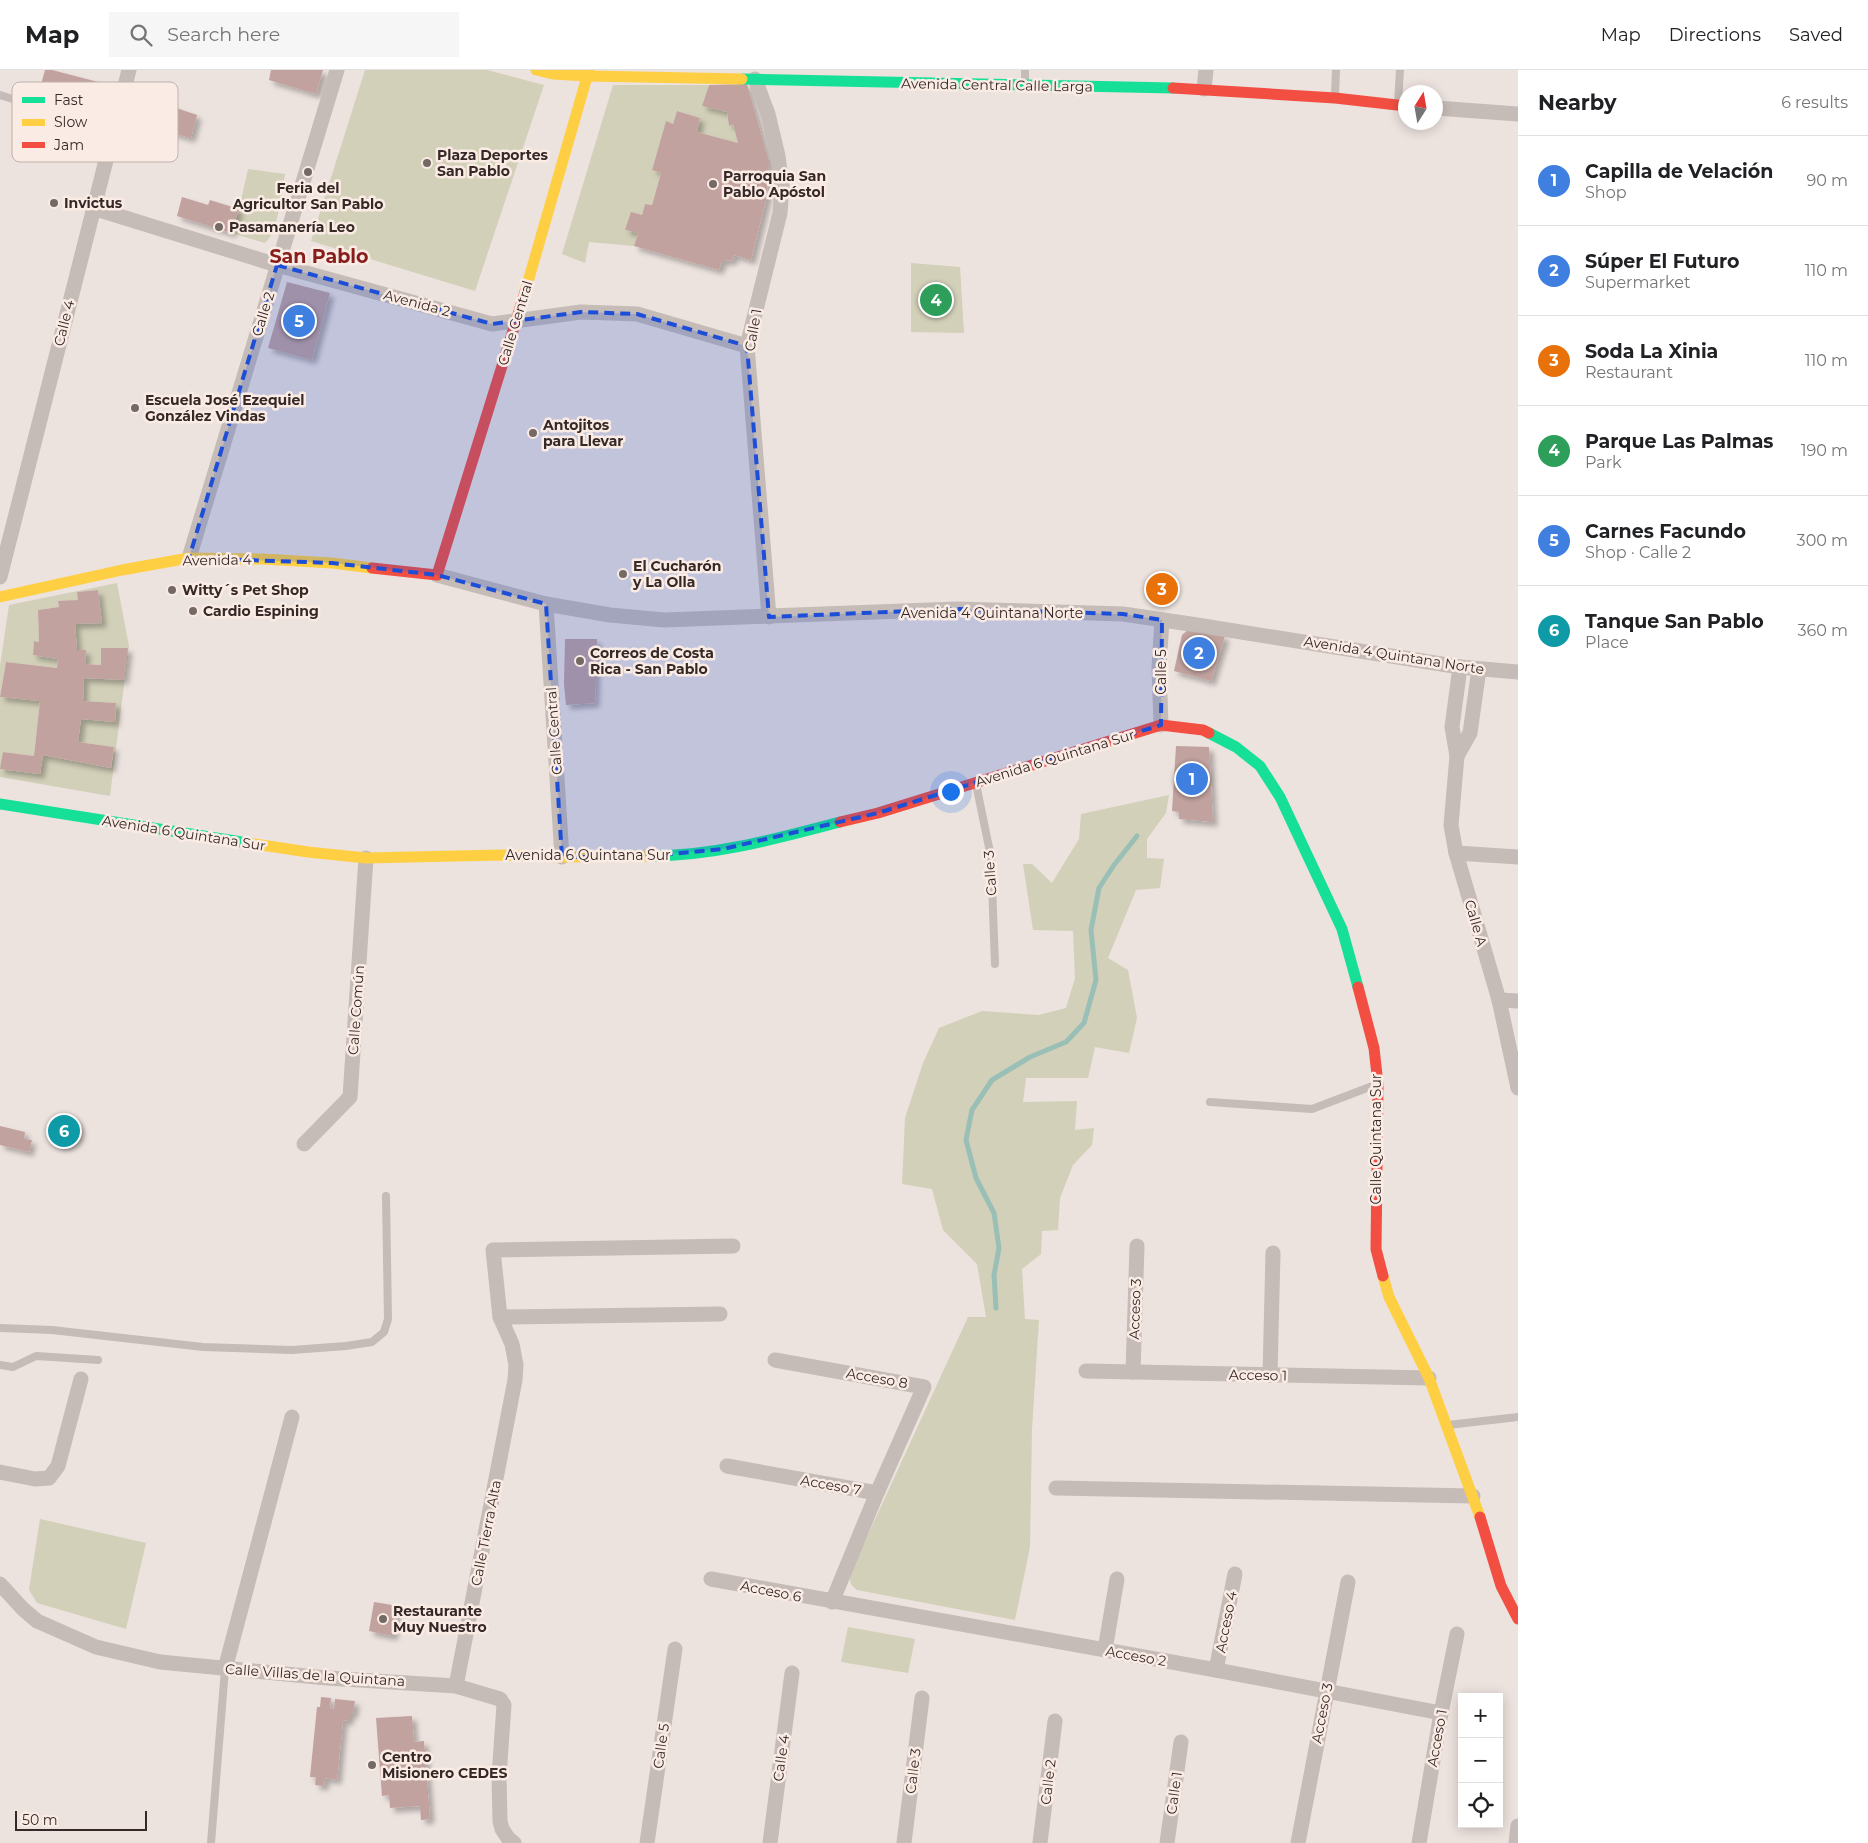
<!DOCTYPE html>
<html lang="en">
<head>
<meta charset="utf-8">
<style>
  :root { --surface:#fff; --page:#f6f6f6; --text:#202124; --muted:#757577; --line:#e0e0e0; --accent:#756966 }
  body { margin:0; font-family:Montserrat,sans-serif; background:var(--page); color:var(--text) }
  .controls { position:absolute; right:15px; bottom:15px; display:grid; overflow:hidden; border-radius:0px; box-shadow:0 2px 12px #0003 }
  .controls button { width:45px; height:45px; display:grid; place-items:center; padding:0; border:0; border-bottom:1px solid var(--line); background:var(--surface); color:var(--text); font:25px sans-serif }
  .compass { position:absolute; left:1398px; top:15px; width:45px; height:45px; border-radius:50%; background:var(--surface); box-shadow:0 2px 12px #0003; rotate:11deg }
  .scale { position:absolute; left:15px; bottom:12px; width:132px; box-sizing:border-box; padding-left:5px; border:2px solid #352826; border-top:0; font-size:14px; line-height:18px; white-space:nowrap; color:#352826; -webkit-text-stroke:4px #faece5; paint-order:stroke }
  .you { position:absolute; left:950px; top:721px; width:18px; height:18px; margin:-12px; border:4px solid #fff; border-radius:50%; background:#1a73e8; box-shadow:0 0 0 8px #1a73e833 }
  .badge { display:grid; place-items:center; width:32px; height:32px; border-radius:50%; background:var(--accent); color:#fff; font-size:16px; font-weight:700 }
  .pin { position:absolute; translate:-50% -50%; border:2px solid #fff; box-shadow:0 1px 5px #0006 }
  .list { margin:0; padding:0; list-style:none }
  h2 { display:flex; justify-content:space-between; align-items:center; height:65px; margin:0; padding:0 20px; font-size:21px }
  h2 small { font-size:16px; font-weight:400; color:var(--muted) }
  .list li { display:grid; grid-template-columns:32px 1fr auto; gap:15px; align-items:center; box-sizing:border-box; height:90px; padding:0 20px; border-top:1px solid var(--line) }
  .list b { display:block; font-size:19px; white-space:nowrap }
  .list p { margin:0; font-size:16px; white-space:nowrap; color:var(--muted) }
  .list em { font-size:16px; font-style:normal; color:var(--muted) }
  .icon { flex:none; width:28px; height:28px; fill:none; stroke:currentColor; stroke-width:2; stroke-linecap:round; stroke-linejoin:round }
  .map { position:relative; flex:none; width:1518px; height:1773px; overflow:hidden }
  header { display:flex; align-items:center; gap:30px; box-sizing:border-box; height:70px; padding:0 25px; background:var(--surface); border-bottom:1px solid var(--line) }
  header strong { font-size:24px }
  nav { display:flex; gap:28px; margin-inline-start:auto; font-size:18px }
  .search { width:350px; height:45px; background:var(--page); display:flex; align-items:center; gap:12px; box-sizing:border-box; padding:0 18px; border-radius:0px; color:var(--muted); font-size:19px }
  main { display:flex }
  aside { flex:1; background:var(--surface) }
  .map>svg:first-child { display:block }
  .green { fill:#d2d0b8 }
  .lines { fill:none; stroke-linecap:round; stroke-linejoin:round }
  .stream { stroke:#99bfb7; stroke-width:5 }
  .building { fill:#c1a29f; filter:url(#shadow) }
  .lane { stroke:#c5bbb7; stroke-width:8 }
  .street { stroke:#c5bbb7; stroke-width:15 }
  .fast { stroke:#16e098; stroke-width:11 }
  .slow { stroke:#ffcf43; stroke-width:11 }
  .jam { stroke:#f24e42; stroke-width:11 }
  .marked { fill:#1d4ed8; fill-opacity:0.2; stroke:#1d4ed8; stroke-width:4; stroke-dasharray:10 6; stroke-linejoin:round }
  .poi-dot { fill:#756966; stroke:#faece5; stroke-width:2 }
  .labels { text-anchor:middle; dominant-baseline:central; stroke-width:5; stroke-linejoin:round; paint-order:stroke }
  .street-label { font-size:14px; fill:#352826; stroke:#faece5 }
  .poi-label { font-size:14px; font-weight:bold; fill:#352826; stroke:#faece5; text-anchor:start }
  .district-label { font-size:19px; font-weight:bold; fill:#881e1c; stroke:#faece5 }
  .key { fill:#faece5; stroke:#bfb1ac; stroke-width:1 }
  .key-label { font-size:14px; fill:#352826 }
</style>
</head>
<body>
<header>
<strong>Map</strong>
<div class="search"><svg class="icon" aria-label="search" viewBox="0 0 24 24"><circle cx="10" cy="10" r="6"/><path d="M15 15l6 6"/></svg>Search here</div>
<nav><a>Map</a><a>Directions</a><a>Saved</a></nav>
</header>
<main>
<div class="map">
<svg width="1518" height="1773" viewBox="0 0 1518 1773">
  <defs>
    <filter id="shadow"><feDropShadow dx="4.5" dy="4.5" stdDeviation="2.5" flood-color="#0004"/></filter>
  </defs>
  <rect width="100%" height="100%" fill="#ece2de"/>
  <g class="green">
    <path d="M365,0h122l57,15 -69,206 -164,-50z"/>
    <path d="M613,15h96l-7,21 25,6 2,14 4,-2 5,19 -41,-11 3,-14 -23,-7 -4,13 -7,-2 -14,48 9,3 -9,32 -7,-1 -3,11 -17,15 13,3 -4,13 -45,-4 -4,21 -23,-9z"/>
    <path d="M248,99l37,5c-3,17 -7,59 -20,69l-34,-10 8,-24z"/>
    <path d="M911,193l49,4 4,66 -53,-1z"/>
    <path d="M117,513l12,63 -19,150 -110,-19v-80l40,4 -6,55 -31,-4 -2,17 39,5 3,-19 68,13 3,-21 -36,-5 3,-23 34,3 1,-19 -33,-2 1,-23 40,2 3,-32h-26v17l-16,-1 -8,-14 -2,-26 27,-1 -4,-33 -20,2v8l-20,2 1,5 -21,3 1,32 -5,-1 -1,14 25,4 -1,9 -51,-6 -6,34v-30l9,-61z"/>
    <path d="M1169,725l-3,18 -19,26v19l17,1 -4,29 -24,2 -28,68 20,12 9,48 -8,35 -34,-6 -7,31h-62l-3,24 54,-1 -2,29 19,-2 -2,17 -19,20 -13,33 -2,32 -16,1 -1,23 -19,15 3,50 14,1 -7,109 -2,118 -15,73 -158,-30c-6,-4 -8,-8 -7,-16l118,-257h18l-9,-53 -34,-34 -11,-41 -30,-5 3,-66 18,-55 16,-35 43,-17 57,4 27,-7 9,-30 -2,-47 -40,-1 -10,-66h9l20,19 27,-44 2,-25z"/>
    <path d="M40,1449l106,24 -20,86 -89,-26 -8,-13z"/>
    <path d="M848,1557l67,12 -7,34 -67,-11z"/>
  </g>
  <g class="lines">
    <path class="stream" d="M996,1238l-2,-33 5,-27 -5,-35 -18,-35 -10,-38 6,-30 20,-30 38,-23 36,-15 18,-19 12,-43 -5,-50 8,-42 15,-23 23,-29"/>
  </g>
  <g class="building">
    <path d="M45,0h7l50,13 -6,29 -59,-13z"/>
    <path d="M271,0h52l-7,24 -47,-14z"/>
    <path d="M747,14l22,77 -2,35 -16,64 -17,-5 -1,5 -11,1 -3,9 -85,-24 4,-13 -13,-3 6,-18 11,3 3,-11 7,1 9,-32 -9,-3 14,-49 7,3 4,-13 23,7 -3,14 41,11 -5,-19 -4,2 -2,-14 -25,-6 7,-21z"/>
    <path d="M138,25l59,20 -6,23 -59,-16z"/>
    <path d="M182,127l26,8 2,-5 29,9 -8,24 -54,-17z"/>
    <path d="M287,212l43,11 -18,67 -44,-12z"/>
    <path d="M98,520l4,33 -27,1 2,26h9l-1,14 16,1v-17h27l-4,32 -40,-2 -1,23 33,2 -1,19 -34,-3 -3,23 36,5 -3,21 -68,-13 -3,19 -40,-5 3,-17 31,4 6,-55 -40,-4 6,-35 51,6 1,-9 -25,-4 1,-14 5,1 -1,-32 21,-3 -1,-6 20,-1 -1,-8z"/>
    <path d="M1189,559l36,7 -14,45 -37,-10 8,-36z"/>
    <path d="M565,569h32l-2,64 -29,2 -2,-21z"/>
    <path d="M1176,676l33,1 4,75 -34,-3v-7l-7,-1z"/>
    <circle cx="64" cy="1060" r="16"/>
    <path d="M0,1056l25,6 -1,7 8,1 -3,12 -29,-7z"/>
    <path d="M374,1532l24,4 -5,30 -24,-5z"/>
    <path d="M321,1627l10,1 -1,10 4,1 1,-10 20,2 -2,13h-4v7l-6,-1 -6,60 -12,-2 -1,8 -9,-1 1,-8h-6l7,-70h3z"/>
    <path d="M412,1646l2,26 10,-1 6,78 -9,1 -1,-14 -30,2 -1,-13 -7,1 -6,-78z"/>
  </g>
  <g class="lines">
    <g class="lane">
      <path d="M1025,14v-14"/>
      <path d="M0,25l114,35"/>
      <path d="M1335,26l1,-26"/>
      <path d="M1398,33l2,-33"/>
      <path d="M976,714l15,73 4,107"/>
      <path d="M1210,1032l102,7 63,-24"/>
      <path d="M0,1258l52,2 151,17 89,3 54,-4 26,-4 12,-10 4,-13 -2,-123"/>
      <path d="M0,1295l13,2 23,-11 62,4"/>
      <path d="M1448,1355l70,-8"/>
      <path d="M211,1773l14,-174"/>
    </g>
    <g class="street">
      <path d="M755,9l13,35 10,42 4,30 -2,27 -33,133 22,271"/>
      <path d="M1204,19l2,-19"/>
      <path d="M1436,38l82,6"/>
      <path d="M93,138l184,57 215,59 89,-12 56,2 110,32"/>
      <path d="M189,488l148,-488"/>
      <path d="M437,505l109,29 64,11 54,5 293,-11 166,5 74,11 263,42 58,5"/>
      <path d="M0,507l129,-507"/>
      <path d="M546,534l16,253"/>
      <path d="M1460,597l-8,60 5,29 -6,69 5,28 43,147 19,88"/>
      <path d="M1161,655l-2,-58 3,-47"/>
      <path d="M1457,686l13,-23 9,-64"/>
      <path d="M1456,783l62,4"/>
      <path d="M1499,930l19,1"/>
      <path d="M304,1074l46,-47 16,-239"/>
      <path d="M500,1247l220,-3"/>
      <path d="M775,1290l149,27 -47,106"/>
      <path d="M1086,1301l343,7"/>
      <path d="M1133,1302l4,-126"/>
      <path d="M1270,1305l3,-122"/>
      <path d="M727,1396l150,27 -45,109"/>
      <path d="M0,1402l35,7 14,-1 9,-12 23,-87"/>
      <path d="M1056,1418l417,8"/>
      <path d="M711,1509l505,91 225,43"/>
      <path d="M0,1514l23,25 14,12 59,26 64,15 167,16 129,8 44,13 4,6 -5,71 1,45 2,8 6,9 6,5"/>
      <path d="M1105,1580l12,-71"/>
      <path d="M225,1599l67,-252"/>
      <path d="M1216,1600l19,-96"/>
      <path d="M456,1616l59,-306 1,-15 -4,-21 -12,-27 -7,-67 240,-4"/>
      <path d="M647,1773l28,-194"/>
      <path d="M770,1773l22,-170"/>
      <path d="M904,1773l18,-145"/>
      <path d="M1040,1773l15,-122"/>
      <path d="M1167,1773l14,-101"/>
      <path d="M1298,1773l50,-261"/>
      <path d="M1419,1773l22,-130 16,-79"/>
      <path d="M1516,1773l2,-17"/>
    </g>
    <g class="fast">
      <path d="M742,9l431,9"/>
      <path d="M1209,663l27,14 24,19 20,31 62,132 16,58"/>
      <path d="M0,734l248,39"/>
      <path d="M651,786c64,0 128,-18 189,-34"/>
    </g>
    <g class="slow">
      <path d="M536,0l17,4 34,2 155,3"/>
      <path d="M525,222l64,-222"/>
      <path d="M0,527l122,-27 67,-12 74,1 69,4 40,5"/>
      <path d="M248,773l60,9 58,6 134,-3 62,2 89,-1"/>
      <path d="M1383,1206l6,21 40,81 51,139"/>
    </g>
    <g class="jam">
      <path d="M1173,18l162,10 71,8"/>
      <path d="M372,498l65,7 88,-283"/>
      <path d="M840,752l38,-9 283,-88 42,5 6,3"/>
      <path d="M1358,917l16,61 4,36 -2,165 7,27"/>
      <path d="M1480,1447l21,69 17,33"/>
    </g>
  </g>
  <path class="marked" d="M277,195l215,59 89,-12 56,2 110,32 22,271 188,-8 166,5 39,6 -1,105 -283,88 -155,36 -85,8h-76l-16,-253 -109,-29 -105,-12 -143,-5z"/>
  <g class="poi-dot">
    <circle cx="427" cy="93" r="5"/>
    <circle cx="308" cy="102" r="5"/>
    <circle cx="713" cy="114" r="5"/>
    <circle cx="54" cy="133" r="5"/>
    <circle cx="219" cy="157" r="5"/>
    <circle cx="135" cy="338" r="5"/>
    <circle cx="533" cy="363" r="5"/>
    <circle cx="623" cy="504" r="5"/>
    <circle cx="172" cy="520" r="5"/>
    <circle cx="193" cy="541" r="5"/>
    <circle cx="580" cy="591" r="5"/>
    <circle cx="383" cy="1549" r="5"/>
    <circle cx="372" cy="1695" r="5"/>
  </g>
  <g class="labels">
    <g class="street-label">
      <text transform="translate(997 15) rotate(1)">Avenida Central Calle Larga</text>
      <text transform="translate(417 233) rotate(15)">Avenida 2</text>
      <text transform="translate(263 244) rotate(-73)">Calle 2</text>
      <text transform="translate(64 253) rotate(-76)">Calle 4</text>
      <text transform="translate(515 253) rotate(-73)">Calle Central</text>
      <text transform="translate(753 260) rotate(-80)">Calle 1</text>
      <text transform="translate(217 490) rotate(-1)">Avenida 4</text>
      <text x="992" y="543">Avenida 4 Quintana Norte</text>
      <text transform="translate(1394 585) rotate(9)">Avenida 4 Quintana Norte</text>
      <text transform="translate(1161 602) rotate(-90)">Calle 5</text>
      <text transform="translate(554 661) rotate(-94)">Calle Central</text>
      <text transform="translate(1055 688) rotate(-17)">Avenida 6 Quintana Sur</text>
      <text transform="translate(184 763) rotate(9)">Avenida 6 Quintana Sur</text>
      <text x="588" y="785">Avenida 6 Quintana Sur</text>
      <text transform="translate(990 803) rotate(-94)">Calle 3</text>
      <text transform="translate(1476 853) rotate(74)">Calle A</text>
      <text transform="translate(356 940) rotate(-86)">Calle Común</text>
      <text transform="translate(1376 1069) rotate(-90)">Calle Quintana Sur</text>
      <text transform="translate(1135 1239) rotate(-88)">Acceso 3</text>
      <text transform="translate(1258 1305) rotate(1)">Acceso 1</text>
      <text transform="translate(877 1308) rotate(10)">Acceso 8</text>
      <text transform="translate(831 1415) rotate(10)">Acceso 7</text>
      <text transform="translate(486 1463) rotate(-79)">Calle Tierra Alta</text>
      <text transform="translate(771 1521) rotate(11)">Acceso 6</text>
      <text transform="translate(1226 1552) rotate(-79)">Acceso 4</text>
      <text transform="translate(1136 1586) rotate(10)">Acceso 2</text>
      <text transform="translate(315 1605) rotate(4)">Calle Villas de la Quintana</text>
      <text transform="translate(1322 1643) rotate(-79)">Acceso 3</text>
      <text transform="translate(1437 1668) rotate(-80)">Acceso 1</text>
      <text transform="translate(661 1676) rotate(-82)">Calle 5</text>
      <text transform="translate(781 1688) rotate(-82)">Calle 4</text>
      <text transform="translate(913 1701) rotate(-83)">Calle 3</text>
      <text transform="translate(1048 1712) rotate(-83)">Calle 2</text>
      <text transform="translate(1174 1723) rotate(-82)">Calle 1</text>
    </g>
    <g class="poi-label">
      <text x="437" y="85">Plaza Deportes<tspan x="437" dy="16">San Pablo</tspan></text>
      <text x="723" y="106">Parroquia San<tspan x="723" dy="16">Pablo Apóstol</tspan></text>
      <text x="308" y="118" text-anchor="middle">Feria del<tspan x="308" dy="16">Agricultor San Pablo</tspan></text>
      <text x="64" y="133">Invictus</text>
      <text x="229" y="157">Pasamanería Leo</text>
      <text x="145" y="330">Escuela José Ezequiel<tspan x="145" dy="16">González Vindas</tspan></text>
      <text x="543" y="355">Antojitos<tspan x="543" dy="16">para Llevar</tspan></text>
      <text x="633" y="496">El Cucharón<tspan x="633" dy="16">y La Olla</tspan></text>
      <text x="182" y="520">Witty´s Pet Shop</text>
      <text x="203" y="541">Cardio Espining</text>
      <text x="590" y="583">Correos de Costa<tspan x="590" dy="16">Rica - San Pablo</tspan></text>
      <text x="393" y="1541">Restaurante<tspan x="393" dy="16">Muy Nuestro</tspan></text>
      <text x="382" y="1687">Centro<tspan x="382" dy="16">Misionero CEDES</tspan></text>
    </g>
    <g class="district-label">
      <text x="319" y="186">San Pablo</text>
    </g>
  </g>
  <rect x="12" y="12" width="166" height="80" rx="8" class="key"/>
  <rect x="22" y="27" width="23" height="6" fill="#16e098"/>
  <rect x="22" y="49" width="23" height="7" fill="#ffcf43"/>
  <rect x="22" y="72" width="23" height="6" fill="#f24e42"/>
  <g class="key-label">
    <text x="54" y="35">Fast</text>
    <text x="54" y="57">Slow</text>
    <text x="54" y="80">Jam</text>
  </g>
</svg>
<div class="controls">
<button>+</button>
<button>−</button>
<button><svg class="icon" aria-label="locate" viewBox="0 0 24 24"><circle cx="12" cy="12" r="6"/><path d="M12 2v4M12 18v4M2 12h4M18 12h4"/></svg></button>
</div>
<svg class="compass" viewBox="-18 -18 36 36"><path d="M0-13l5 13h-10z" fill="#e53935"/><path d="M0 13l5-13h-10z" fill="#757577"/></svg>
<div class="scale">50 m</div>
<div class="you"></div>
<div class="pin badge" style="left:1192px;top:709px;background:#3f7fe0">1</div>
<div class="pin badge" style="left:1199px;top:583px;background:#3f7fe0">2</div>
<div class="pin badge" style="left:1162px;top:519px;background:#e8710a">3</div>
<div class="pin badge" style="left:936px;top:230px;background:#2e9e5b">4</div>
<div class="pin badge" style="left:299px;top:251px;background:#3f7fe0">5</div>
<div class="pin badge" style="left:64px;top:1061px;background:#0f9aa8">6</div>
</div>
<aside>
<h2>Nearby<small>6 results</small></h2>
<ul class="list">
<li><span class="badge" style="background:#3f7fe0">1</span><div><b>Capilla de Velación</b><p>Shop</p></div><em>90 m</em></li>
<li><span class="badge" style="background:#3f7fe0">2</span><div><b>Súper El Futuro</b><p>Supermarket</p></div><em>110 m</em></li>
<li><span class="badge" style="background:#e8710a">3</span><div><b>Soda La Xinia</b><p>Restaurant</p></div><em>110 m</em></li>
<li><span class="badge" style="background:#2e9e5b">4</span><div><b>Parque Las Palmas</b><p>Park</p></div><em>190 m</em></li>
<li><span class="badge" style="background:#3f7fe0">5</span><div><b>Carnes Facundo</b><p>Shop · Calle 2</p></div><em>300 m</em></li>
<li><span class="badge" style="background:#0f9aa8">6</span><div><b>Tanque San Pablo</b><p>Place</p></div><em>360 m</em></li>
</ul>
</aside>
</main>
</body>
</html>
